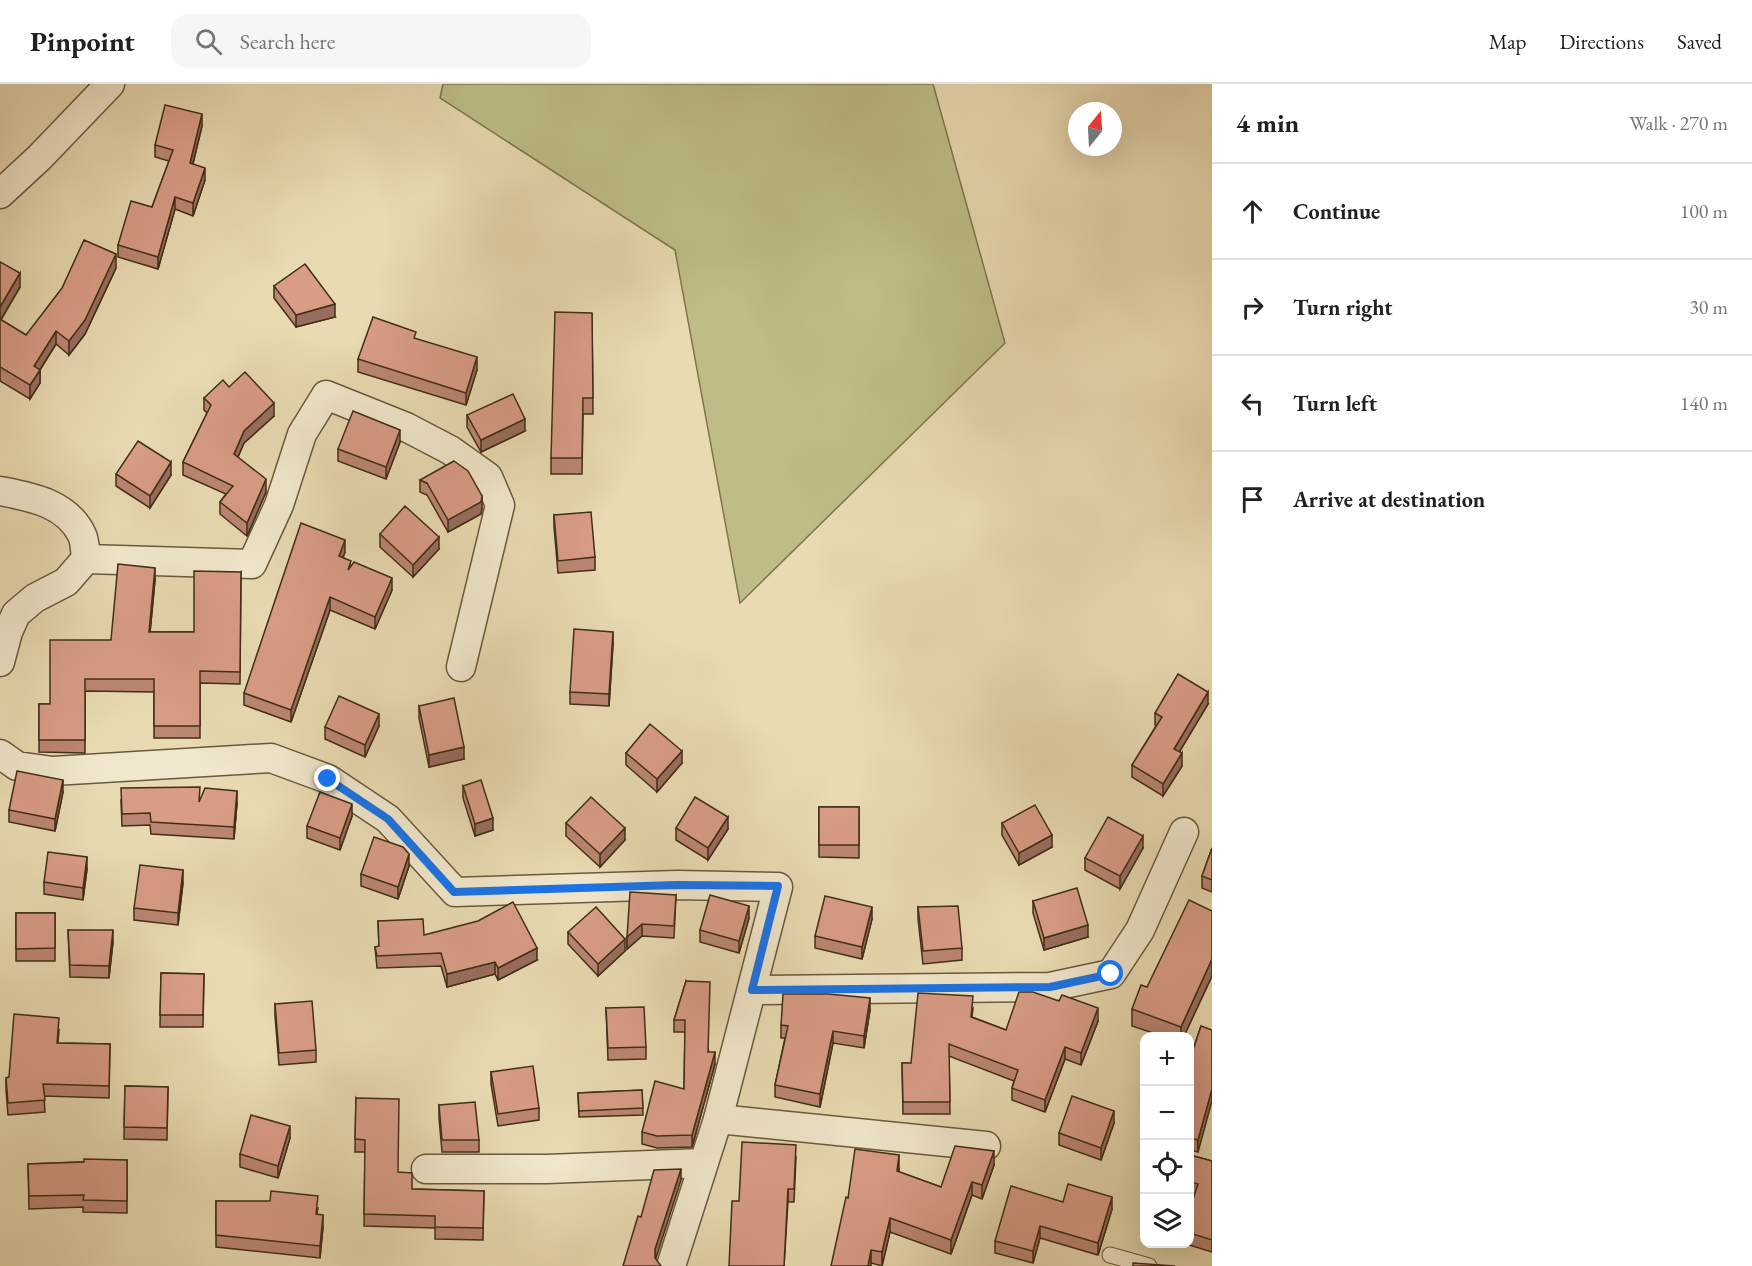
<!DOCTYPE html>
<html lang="en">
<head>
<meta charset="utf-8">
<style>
  :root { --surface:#fff; --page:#f6f6f6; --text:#202124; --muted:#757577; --line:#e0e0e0 }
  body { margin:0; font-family:"EB Garamond",serif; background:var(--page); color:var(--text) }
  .controls { position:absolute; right:18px; bottom:18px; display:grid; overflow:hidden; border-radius:12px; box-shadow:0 6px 24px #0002 }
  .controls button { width:54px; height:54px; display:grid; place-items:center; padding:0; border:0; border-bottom:2px solid var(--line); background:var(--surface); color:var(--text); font:30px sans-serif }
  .compass { position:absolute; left:1068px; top:18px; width:54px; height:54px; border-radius:50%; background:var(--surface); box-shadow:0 6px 24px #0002; rotate:18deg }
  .stop { position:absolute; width:18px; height:18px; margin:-14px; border:4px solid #1a73e8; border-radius:50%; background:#fff }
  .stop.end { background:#1a73e8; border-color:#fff; box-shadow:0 2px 6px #0008 }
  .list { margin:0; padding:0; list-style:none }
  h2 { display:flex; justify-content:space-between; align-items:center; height:78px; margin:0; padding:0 24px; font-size:26px }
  h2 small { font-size:20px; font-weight:400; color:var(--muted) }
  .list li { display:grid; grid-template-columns:39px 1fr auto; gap:18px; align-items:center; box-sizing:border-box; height:96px; padding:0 24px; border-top:2px solid var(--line) }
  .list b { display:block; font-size:22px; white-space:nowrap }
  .list em { font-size:20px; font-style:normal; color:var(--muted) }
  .icon { flex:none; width:33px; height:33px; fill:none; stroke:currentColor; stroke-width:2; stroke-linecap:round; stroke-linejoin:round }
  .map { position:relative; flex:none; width:1212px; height:1182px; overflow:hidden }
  header { display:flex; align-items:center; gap:36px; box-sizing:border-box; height:84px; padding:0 30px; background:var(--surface); border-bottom:2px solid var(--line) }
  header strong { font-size:28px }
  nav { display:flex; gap:33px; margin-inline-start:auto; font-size:21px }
  .search { width:420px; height:54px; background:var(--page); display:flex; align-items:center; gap:15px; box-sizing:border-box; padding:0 21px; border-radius:18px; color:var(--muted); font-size:22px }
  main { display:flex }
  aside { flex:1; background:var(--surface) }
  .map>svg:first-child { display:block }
  .green { fill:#bebd87; stroke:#7f764e; stroke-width:1.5 }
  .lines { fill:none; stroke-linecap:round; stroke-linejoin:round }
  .lane-casing { stroke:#6a593d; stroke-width:17 }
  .street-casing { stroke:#6a593d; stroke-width:31 }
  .lane { stroke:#f1e7cc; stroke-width:15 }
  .street { stroke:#f1e7cc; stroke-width:28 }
  .wall { fill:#bb8673; stroke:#402e16; stroke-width:1.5 }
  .shaded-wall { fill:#986d5e; stroke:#402e16; stroke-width:1.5 }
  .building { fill:#d99c86; stroke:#402e16; stroke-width:1.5 }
  .route { stroke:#1a73e8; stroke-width:8 }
</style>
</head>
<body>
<header>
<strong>Pinpoint</strong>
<div class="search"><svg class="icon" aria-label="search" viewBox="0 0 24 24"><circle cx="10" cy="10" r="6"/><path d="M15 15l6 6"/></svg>Search here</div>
<nav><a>Map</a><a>Directions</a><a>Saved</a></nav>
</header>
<main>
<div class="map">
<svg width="1212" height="1182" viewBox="0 0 1212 1182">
  <rect width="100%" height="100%" fill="#e9dab1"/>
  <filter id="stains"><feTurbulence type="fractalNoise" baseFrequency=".00333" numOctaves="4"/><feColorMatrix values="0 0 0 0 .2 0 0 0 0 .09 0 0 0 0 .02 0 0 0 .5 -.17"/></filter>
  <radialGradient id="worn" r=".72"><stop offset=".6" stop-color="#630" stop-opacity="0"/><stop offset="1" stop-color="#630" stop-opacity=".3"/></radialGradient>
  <path class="green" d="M443,0h490l72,259 -265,260 -65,-353 -235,-152z"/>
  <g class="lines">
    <g class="lane-casing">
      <path id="lane" d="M1110,1171l39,11"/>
    </g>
    <g class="street-casing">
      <g id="street">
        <path d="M0,110l40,-37 70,-73"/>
        <path d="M0,407c31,6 67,12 82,44 3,6 3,17 4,24l-20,23 -31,16 -19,16 -8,18 -8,30"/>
        <path d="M86,475l166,5 27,-59 23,-71 24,-39 80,32 44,23 38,27 12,28 -39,162"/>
        <path d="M0,670l17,12 36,5 218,-13 57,21 60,40 67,73 222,-7 101,2 -60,232 -47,147"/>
        <path d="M752,906l298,-3 61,-13 29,-44 44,-98"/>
        <path d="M718,1035l268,27"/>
        <path d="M426,1085h121l156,-6"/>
      </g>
    </g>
    <use href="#lane" class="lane"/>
    <use href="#street" class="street"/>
  </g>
  <g class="wall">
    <path d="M202,42l-9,38 12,16 -12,36 -18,-7 -17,60 -40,-12v-12l34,-38 17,-46 -14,-4v-12z"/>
    <path d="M0,178l20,25 -19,33 25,15 90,-67 -31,66 -16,21 -13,-11 -16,26v13l-10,16 -30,-18z"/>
    <path d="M274,202l61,31 -39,10 -22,-29z"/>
    <path d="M592,229l1,101h-10l-1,60h-31v-16z"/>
    <path d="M416,255l61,31 -11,35 -108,-33v-13z"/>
    <path d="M229,303l45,29 -30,27 -6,14 28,35 -19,44 -27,-22v-12l6,-8 -43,-19v-13l24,-49 -3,-3v-12z"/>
    <path d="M467,331l58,16 -44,21 -14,-25z"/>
    <path d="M400,358l-14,37 -48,-18v-12z"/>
    <path d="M116,390l55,1 -21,33 -34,-22z"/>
    <path d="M420,396l62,28 -1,6 -33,18 -21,-37 -7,-3z"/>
    <path d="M554,431l41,42v13l-37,3 -4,-46z"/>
    <path d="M380,450l59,15 -26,28 -33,-30z"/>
    <path d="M345,468l-2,5 8,9 41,24 -17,39 -45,-19 -39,112 -47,-17v-12z"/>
    <path d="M241,488l-1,112 -40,-1v55h-46v-46l-69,-1v62l-46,-1v-48h11l61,-64 44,-60 -5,52h44z"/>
    <path d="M613,560l-4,62 -39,-2v-12z"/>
    <path d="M1208,620l-29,48 3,14 -19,30 -31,-19v-12l24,-39 -1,-1v-12z"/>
    <path d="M419,622l45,53 -35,8 -10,-49z"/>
    <path d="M379,642l-14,31 -40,-18v-12z"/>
    <path d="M626,669l56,10 -25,29 -31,-27z"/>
    <path d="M463,702l30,44 -18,6 -12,-38z"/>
    <path d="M63,708l-8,39 -46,-9v-12z"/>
    <path d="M121,716l116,3 -3,36 -83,-5 -1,-9 -28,1z"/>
    <path d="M819,723h40v51l-40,-1z"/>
    <path d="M352,732l-12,34 -33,-12v-12z"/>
    <path d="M566,739l59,17 -25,27 -34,-31z"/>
    <path d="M1002,739l50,24 -33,18 -17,-30z"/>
    <path d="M676,744l52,1 -20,31 -32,-20z"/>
    <path d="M1143,764l-23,41 -35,-19v-12z"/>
    <path d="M1212,764v44l-10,-4v-12z"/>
    <path d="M409,782l-11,33 -37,-13v-12z"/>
    <path d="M87,785l-4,31 -39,-6v-12z"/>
    <path d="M183,799l-5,42 -44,-5v-12z"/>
    <path d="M676,811l-2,43 -32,-2 -15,13v-12z"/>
    <path d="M1033,817l55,36 -44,13 -11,-37z"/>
    <path d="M918,823l44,41v12l-39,4 -5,-45z"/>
    <path d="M1212,827v65l-28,60h-22l-30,-10v-17l15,-22z"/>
    <rect x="16" y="829" width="39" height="48"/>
    <path d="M749,834l-10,35 -39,-11v-12z"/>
    <path d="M872,835l-10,40 -47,-11v-12z"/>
    <path d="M378,837l46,14 113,25 -39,20 -3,-6 -48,13 -6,-21 -64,2 -2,-21h4z"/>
    <path d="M68,846l45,12 -4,36 -39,-1z"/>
    <path d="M568,848l57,19 -27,25 -30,-32z"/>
    <path d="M161,889l43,1 -1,53h-43z"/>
    <path d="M686,897l23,71 6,12 -23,83 -35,1 -15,-4v-12l42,-43 1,-57h-11v-12z"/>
    <path d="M275,920l41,46v12l-37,3 -4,-49z"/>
    <path d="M606,924l40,39v12l-38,1z"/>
    <path d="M973,924l-1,9 34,13 92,-9 -17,44 -16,-6 -20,53 -33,-12v-12l2,-7 -65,-25 1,58h-47l-1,-51h9z"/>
    <path d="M870,926l-6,38 -31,-5 -13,64 -45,-10v-12l10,-47h-4v-13z"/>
    <path d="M1201,942l-3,126 -8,-2v-91z"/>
    <path d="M59,946l-1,13 52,1 -1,54 -65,-2 1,16 -37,3 -2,-25v-12l3,-1z"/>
    <path d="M491,988l48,36v12l-41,6 -7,-42z"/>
    <path d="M125,1002l43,1 -1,53 -43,-1z"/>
    <path d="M642,1006l1,25 -64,2 -1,-24z"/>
    <path d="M356,1014l42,74 14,17 72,2 -1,49 -48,-1v-11l-71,-2 1,-74h-10z"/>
    <path d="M439,1021l40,35v12h-37l-3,-34z"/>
    <path d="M1114,1039l-13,37 -42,-15v-12z"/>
    <path d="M290,1054l-12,40 -38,-11v-13z"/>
    <path d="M1190,1071l22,6v91l-26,-8h4v-36l4,-13 -4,-1z"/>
    <path d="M796,1073l-2,45 -55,-1z"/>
    <path d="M127,1076v53l-44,-1v-5l-54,2 -1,-45z"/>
    <path d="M994,1081l-12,34 -10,-4 -21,59 -61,-22 -8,34 -11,-3 -23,-65 51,-29v3l42,15z"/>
    <path d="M216,1117l102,7 -1,6 6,13 -3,31 -104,-11z"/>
    <path d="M1063,1118l49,7 -14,46 -58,-17 -7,25 -38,-10v-12z"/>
  </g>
  <g class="shaded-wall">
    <path d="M202,30v12l-12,49v-12z"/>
    <path d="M205,84v12l-12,36v-13z"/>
    <path d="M175,113v12l-17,60v-12z"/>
    <path d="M116,170v14l-31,66 -16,21v-14z"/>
    <path d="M20,189v14l-20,34v-14z"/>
    <path d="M335,220v13l-39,10v-12z"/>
    <path d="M56,247v13l-22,35v-13z"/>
    <path d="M477,273v13l-11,35v-12z"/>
    <path d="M40,286v13l-10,16v-14z"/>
    <path d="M274,319v13l-30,27 -10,23v-12l10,-23z"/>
    <path d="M525,335v12l-44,21v-12z"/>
    <path d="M400,346v12l-14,37v-12z"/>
    <path d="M171,378v13l-21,33v-12z"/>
    <path d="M266,395v13l-19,44v-13z"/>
    <path d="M482,412v12l-1,6 -33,18v-12z"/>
    <path d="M439,453v12l-26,28v-12z"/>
    <path d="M345,456v12l-6,16v-12z"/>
    <path d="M155,484v12l-6,64v-12z"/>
    <path d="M392,494v12l-17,39v-12z"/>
    <path d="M330,513v13l-39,112v-12z"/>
    <path d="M613,548v12l-4,62v-12z"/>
    <path d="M1208,608v12l-34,57v-12z"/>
    <path d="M379,630v12l-14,31v-12z"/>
    <path d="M464,663v12l-35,8v-12z"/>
    <path d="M682,667v12l-25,29v-13z"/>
    <path d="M1182,669v13l-19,30v-12z"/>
    <path d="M63,696v12l-8,39v-12z"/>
    <path d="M237,707v12l-3,36v-12z"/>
    <path d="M352,720v12l-12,34v-12z"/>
    <path d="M728,733v12l-20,31v-12z"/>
    <path d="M493,734v12l-18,6v-12z"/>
    <path d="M625,744v12l-25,27v-13z"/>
    <path d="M1052,751v12l-33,18v-12z"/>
    <path d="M1143,752v12l-23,41v-13z"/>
    <path d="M409,770v12l-11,33v-12z"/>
    <path d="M87,773v12l-4,31v-12z"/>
    <path d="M183,786v13l-5,42v-12z"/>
    <path d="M749,822v12l-10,35v-12z"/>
    <path d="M872,823v12l-10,40v-12z"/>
    <path d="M642,840v12l-15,13v-12z"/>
    <path d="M1088,841v12l-44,13v-12z"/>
    <path d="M113,846v12l-4,36v-12z"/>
    <path d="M625,855v12l-27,25v-12z"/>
    <path d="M537,864v12l-39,20v-12z"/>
    <path d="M1212,875v17l-28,60h-3v-9z"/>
    <path d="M495,878v12l-48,13v-13z"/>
    <path d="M870,914v12l-6,38v-12z"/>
    <path d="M1098,924v13l-17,44v-12z"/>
    <path d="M833,947v12l-13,64v-13z"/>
    <path d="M1065,963v12l-20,53v-12z"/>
    <path d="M715,968v12l-23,83v-12z"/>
    <path d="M1212,1005v12l-14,51v-12z"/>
    <path d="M1114,1027v12l-13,37v-12z"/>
    <path d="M290,1042v12l-12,40v-12z"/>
    <path d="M994,1067v14l-12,34v-14z"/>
    <path d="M899,1071v14l-2,16v-14z"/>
    <path d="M681,1085v11l-26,81v-12z"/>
    <path d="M972,1098v13l-21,59v-14z"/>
    <path d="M788,1105v12l-4,65z"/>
    <path d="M1112,1113v12l-14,46v-12z"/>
    <path d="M323,1131v12l-3,31v-12z"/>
    <path d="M890,1134v14l-8,34v-14z"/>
    <path d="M1040,1142v12l-7,25v-12z"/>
    <path d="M871,1166v16h-3z"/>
  </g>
  <g class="building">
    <path d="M165,21l37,9 -12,49 15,5 -12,35 -18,-6 -17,60 -40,-12 13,-44 21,6 21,-57 -18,-5z"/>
    <path d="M84,156l32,14 -31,66 -16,21 -13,-10 -22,35 6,4 -10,15 -30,-18v-48l26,16 36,-47z"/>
    <path d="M0,178l20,11 -20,34z"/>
    <path d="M305,180l30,40 -39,11 -22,-29z"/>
    <path d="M555,228l37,1 1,85h-10l-1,60h-31z"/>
    <path d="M373,233l43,15 -2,6 63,19 -11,36 -108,-34z"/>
    <path d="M245,288l29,31 -30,28 -10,23 32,25 -19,44 -27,-21 13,-16 -50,-24 28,-57 -7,-7 19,-18 6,7z"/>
    <path d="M513,310l12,25 -44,21 -14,-25z"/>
    <path d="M353,327l47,19 -14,37 -48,-18z"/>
    <path d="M138,357l33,21 -21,34 -34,-22z"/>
    <path d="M454,377l14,10 14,25 -1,6 -33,18 -21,-37 -7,-3z"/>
    <path d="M405,422l34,31 -26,28 -33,-31z"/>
    <path d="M591,428l4,45 -37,4 -4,-46z"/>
    <path d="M301,439l44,17 -6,16 12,5 -3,9 6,-8 38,16 -17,39 -45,-20 -39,113 -47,-17z"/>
    <path d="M118,480l37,4 -6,64h45v-61l47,1 -1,100 -40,-1v55h-46v-47h-69v61h-46v-36h11v-64h61z"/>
    <path d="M574,545l39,3 -4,62 -39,-2z"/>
    <path d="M1178,590l30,18 -34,57 8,4 -19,31 -31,-19 30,-48 -7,-4z"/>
    <path d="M339,612l40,18 -14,31 -40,-18z"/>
    <path d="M454,614l10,49 -35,8 -10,-49z"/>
    <path d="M650,640l32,27 -25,28 -31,-26z"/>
    <path d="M17,687l46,9 -8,39 -46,-9z"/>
    <path d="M481,696l12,38 -18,6 -12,-38z"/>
    <path d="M200,703l-1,15 6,-14 32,3 -3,36 -83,-5 -1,-9 -28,1 -1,-26z"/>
    <path d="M320,708l32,12 -12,34 -33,-12z"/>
    <path d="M591,713l34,31 -25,26 -34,-31z"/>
    <path d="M695,713l33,20 -20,31 -32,-20z"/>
    <path d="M1035,721l17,30 -33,18 -17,-30z"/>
    <rect x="819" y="723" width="40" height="38"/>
    <path d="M1108,733l35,19 -23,40 -35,-18z"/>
    <path d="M374,753l29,10 6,7 -11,33 -37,-13z"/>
    <path d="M1212,764v32l-10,-4z"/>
    <path d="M48,768l39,5 -4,31 -39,-6z"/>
    <path d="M140,781l43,5 -5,43 -44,-5z"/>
    <path d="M1077,804l11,37 -44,13 -11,-37z"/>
    <path d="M630,808l46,3 -2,31 -32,-2 -15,13z"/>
    <path d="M710,811l39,11 -10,35 -39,-11z"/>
    <path d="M825,812l47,11 -10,40 -47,-11z"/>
    <path d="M1189,816l23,11v48l-31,68 -49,-18 9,-24 6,2z"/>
    <path d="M513,818l24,46 -39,20 -3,-6 -48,12 -6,-21 -64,3 -2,-9 4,-1 -1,-25 45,-2 1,16 54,-14z"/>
    <path d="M958,822l4,42 -39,3 -5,-44z"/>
    <path d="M596,823l29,32 -27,25 -30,-32z"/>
    <path d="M16,829h39v35l-39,1z"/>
    <path d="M68,846h45l-4,36 -39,-1z"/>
    <path d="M161,889l43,1 -1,41h-43z"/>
    <path d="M686,897l24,1 -2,70h7l-23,83 -35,1 -15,-4 13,-51 29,8 1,-69h-11z"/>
    <path d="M1019,908h14l26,9 3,-6 36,13 -17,45 -16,-6 -20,53 -33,-12 6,-18 -69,-26 1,58h-47l-1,-39h9l7,-70 55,3 -2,21 35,13z"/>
    <path d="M783,910h45l42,4 -6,38 -31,-5 -13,63 -45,-9 13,-59 -7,-1z"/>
    <path d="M312,917l4,49 -37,3 -4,-49z"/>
    <path d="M644,923l2,40 -38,1 -2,-40z"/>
    <path d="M14,930l45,4 -2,25 53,1 -1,42 -66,-2 2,16 -37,3 -2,-25 3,-1z"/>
    <path d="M1201,942l11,4v59l-14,51 -8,-2v-79z"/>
    <path d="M533,982l6,42 -41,6 -7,-42z"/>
    <path d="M125,1002l43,1 -1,41 -43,-1z"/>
    <path d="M642,1006l1,18 -64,3 -1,-18z"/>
    <path d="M1072,1012l42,15 -13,37 -42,-15z"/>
    <path d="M356,1014l43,1 -1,73 14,1v16l72,2 -1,37 -48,-1v-11l-71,-2 1,-74 -10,-1z"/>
    <path d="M475,1018l4,38h-37l-3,-35z"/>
    <path d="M251,1031l39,11 -12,40 -38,-12z"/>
    <path d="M742,1058l54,3 -2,44h-6l-4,77h-55l3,-65h7z"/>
    <path d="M955,1062l39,5 -12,34 -10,-3 -21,58 -61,-22 -8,34 -11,-2 -3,16h-37l15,-69 2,1 7,-49 44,6 -2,16 44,16z"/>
    <path d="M1190,1071l22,6v79l-22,-7v-25l8,-24 -8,-2z"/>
    <path d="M84,1075l43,1v41l-44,-1 1,-5 -55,1 -1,-32 56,-2z"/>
    <path d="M681,1085l-26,80v9l6,8h-38l15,-50 3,1 13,-47z"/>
    <path d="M1068,1100l44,13 -14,46 -58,-17 -7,25 -38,-10 16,-55 52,16z"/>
    <path d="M271,1107l47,5 -2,18 7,1 -3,31 -104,-11v-34h54z"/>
    <path d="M1133,1179l42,3h-42z"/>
  </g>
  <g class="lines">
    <path class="route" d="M328,695l60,40 66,73 223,-7 101,1 -26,104 298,-3 61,-13"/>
  </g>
  <rect width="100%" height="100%" filter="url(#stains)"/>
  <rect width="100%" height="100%" fill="url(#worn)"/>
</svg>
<div class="controls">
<button>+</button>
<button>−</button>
<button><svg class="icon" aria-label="locate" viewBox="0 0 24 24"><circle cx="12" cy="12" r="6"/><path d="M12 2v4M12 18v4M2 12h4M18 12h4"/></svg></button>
<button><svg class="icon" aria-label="layers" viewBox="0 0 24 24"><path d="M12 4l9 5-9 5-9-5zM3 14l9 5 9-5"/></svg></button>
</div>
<svg class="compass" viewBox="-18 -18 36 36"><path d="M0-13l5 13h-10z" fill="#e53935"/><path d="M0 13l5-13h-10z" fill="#757577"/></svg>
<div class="stop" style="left:1111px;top:890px"></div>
<div class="stop end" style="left:328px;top:695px"></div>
</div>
<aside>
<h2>4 min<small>Walk · 270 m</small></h2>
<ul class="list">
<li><svg class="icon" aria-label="ahead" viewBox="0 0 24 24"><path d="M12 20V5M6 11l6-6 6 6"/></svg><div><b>Continue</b></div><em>100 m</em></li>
<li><svg class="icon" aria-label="right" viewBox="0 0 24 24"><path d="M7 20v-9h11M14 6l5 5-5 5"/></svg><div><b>Turn right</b></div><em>30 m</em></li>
<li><svg class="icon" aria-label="left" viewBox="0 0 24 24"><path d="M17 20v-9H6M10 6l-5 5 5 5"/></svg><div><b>Turn left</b></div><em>140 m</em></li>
<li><svg class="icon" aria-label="arrive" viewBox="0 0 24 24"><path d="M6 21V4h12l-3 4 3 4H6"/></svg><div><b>Arrive at destination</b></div></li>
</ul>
</aside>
</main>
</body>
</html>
